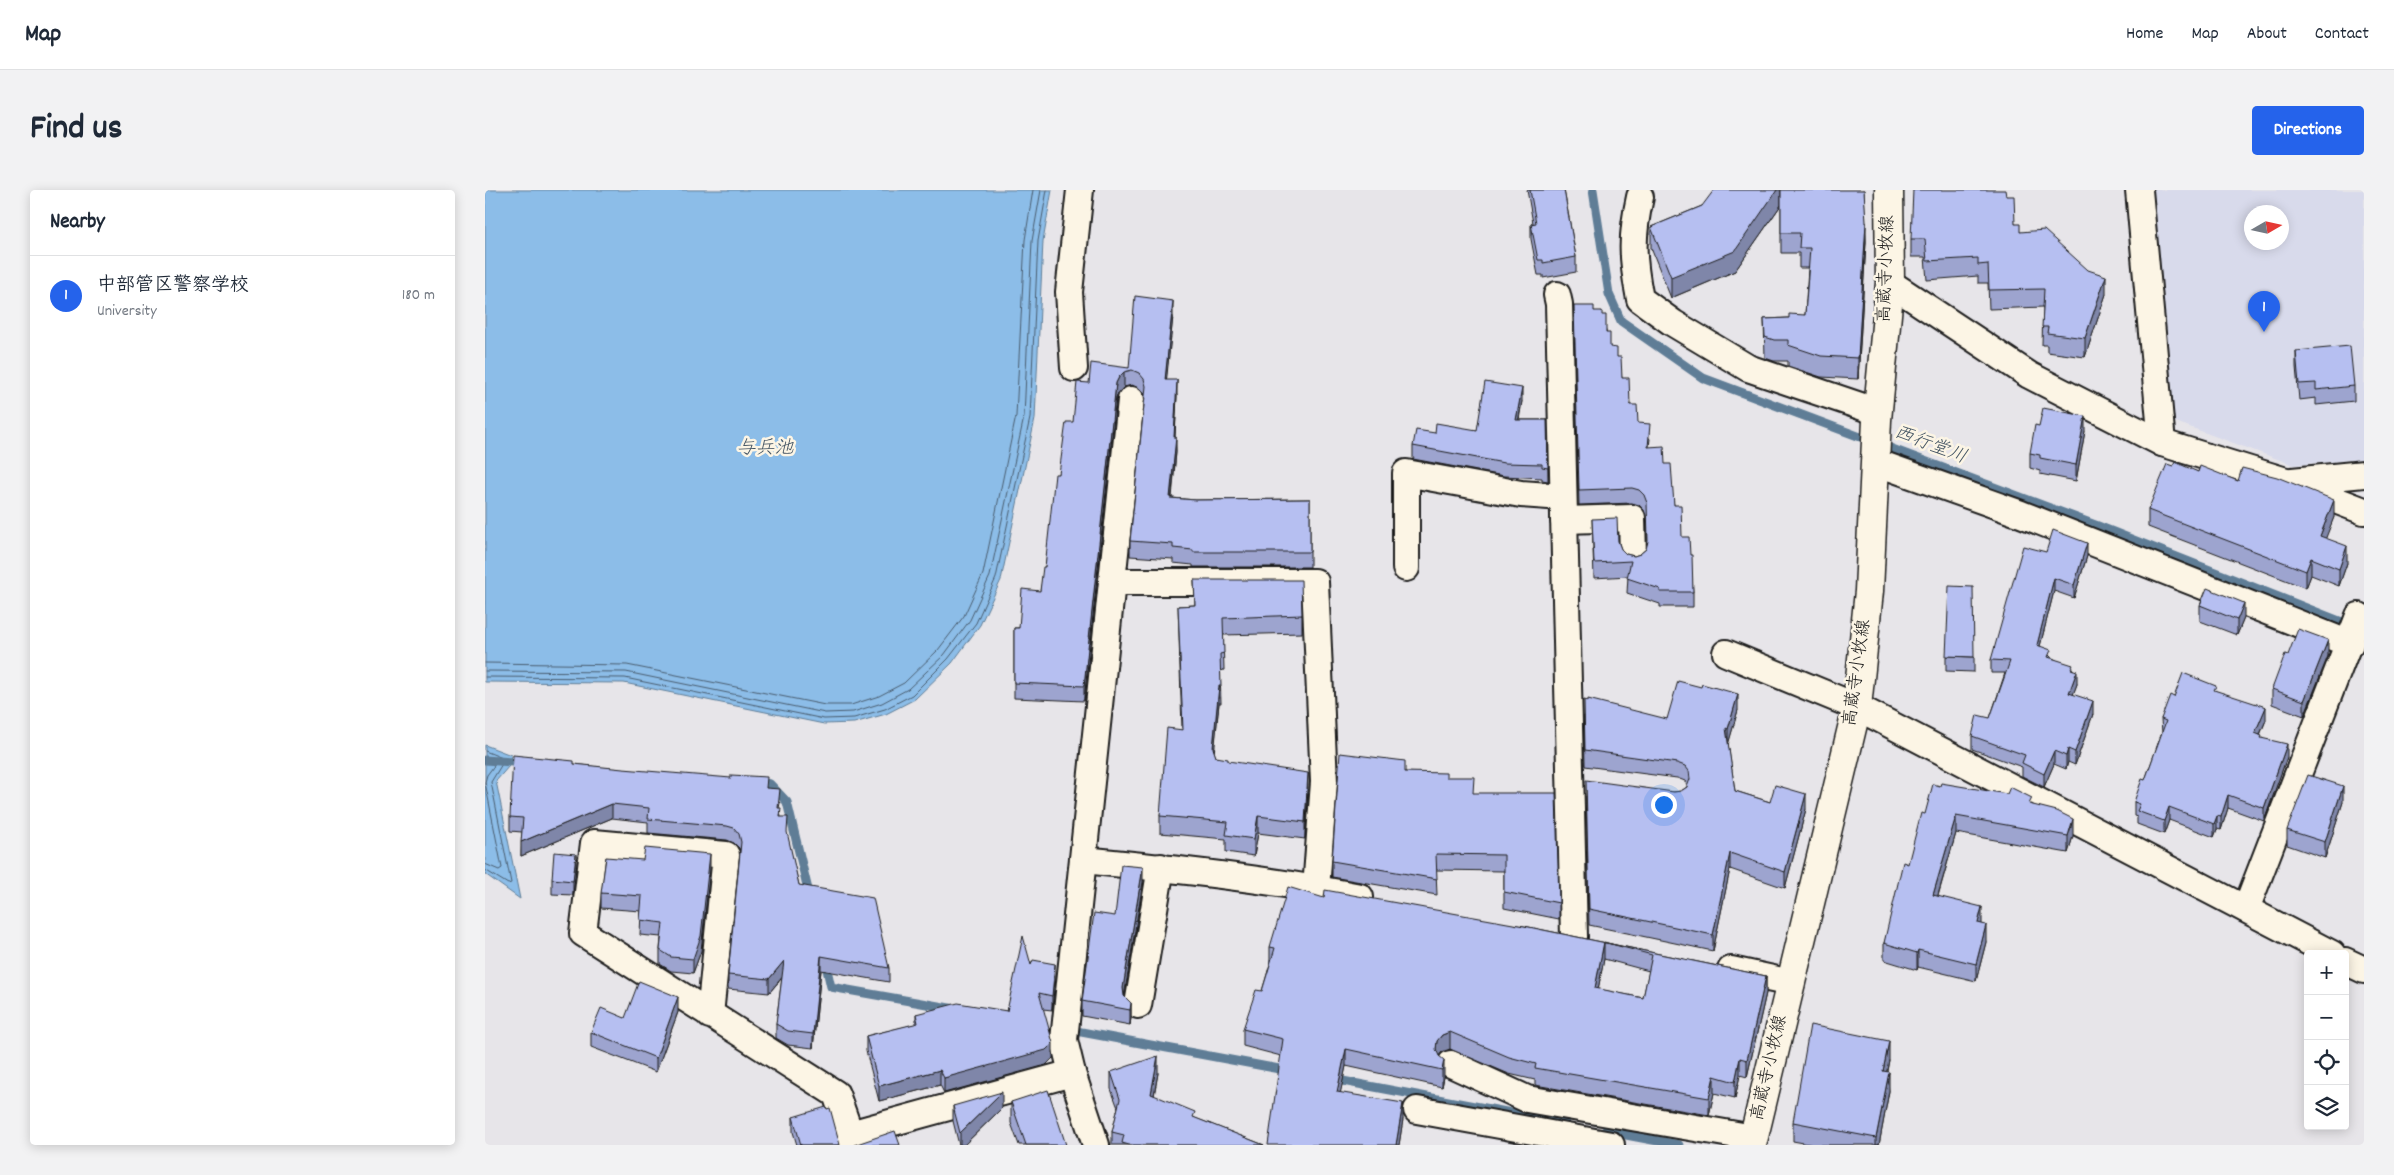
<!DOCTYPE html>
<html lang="en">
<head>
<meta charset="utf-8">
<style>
  :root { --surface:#fff; --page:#f2f2f3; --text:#1f2937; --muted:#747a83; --line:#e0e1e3; --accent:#2563eb }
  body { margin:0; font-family:Dekko,"Klee One",sans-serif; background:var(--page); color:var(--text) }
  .controls { position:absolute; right:15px; bottom:15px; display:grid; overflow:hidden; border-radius:5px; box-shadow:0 2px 12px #0003 }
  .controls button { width:45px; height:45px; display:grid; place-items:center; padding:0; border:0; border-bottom:1px solid var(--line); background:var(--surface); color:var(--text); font:25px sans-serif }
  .compass { position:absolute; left:1759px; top:15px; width:45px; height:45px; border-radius:50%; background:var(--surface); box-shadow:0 2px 12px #0003; rotate:81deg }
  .you { position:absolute; left:1178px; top:614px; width:18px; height:18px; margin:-12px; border:4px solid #fff; border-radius:50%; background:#1a73e8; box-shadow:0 0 0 8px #1a73e833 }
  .badge { display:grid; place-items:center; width:32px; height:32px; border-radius:50%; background:var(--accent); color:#fff; font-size:16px; font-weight:700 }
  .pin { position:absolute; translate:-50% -41px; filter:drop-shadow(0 1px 2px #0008) }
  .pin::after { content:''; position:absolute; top:26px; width:18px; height:15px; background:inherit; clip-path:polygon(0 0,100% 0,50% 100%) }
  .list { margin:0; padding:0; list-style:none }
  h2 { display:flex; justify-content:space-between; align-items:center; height:65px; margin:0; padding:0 20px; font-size:21px }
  h2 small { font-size:16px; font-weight:400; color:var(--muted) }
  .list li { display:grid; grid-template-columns:32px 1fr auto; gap:15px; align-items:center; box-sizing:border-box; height:80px; padding:0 20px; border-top:1px solid var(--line) }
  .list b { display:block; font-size:19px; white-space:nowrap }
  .list p { margin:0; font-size:16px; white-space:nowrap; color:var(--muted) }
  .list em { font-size:16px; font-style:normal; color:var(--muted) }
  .icon { flex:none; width:28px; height:28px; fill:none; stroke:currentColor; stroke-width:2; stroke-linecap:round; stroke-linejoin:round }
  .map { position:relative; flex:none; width:1879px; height:955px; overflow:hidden; border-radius:5px }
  header { display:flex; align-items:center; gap:30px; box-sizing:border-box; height:70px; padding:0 25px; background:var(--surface); border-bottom:1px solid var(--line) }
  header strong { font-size:24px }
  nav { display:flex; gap:28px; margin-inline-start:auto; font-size:18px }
  .intro { display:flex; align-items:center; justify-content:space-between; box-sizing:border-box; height:120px; padding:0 30px }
  h1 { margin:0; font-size:35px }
  .button { padding:12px 22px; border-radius:5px; background:var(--accent); color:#fff; font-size:18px; font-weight:700 }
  main { display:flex; gap:30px; padding:0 30px }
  aside { flex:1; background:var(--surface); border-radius:5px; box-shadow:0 2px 12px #0003 }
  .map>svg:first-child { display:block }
  .built { fill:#d8daeb; fill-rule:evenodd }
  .water { fill:#8cbde8; stroke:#5f7d96 }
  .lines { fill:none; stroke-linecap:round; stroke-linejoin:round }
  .shore { stroke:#495c6e; stroke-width:1 }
  .stream { stroke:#5f7d96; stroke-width:9 }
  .street-casing { stroke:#1c1c1c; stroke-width:30 }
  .secondary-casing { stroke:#1c1c1c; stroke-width:31 }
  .street { stroke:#fcf5e5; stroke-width:26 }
  .secondary { stroke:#fcf5e5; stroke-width:28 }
  .wall { fill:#9da4cf; stroke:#1c1c1c; fill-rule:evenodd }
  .shaded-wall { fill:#7f86a9; stroke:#1c1c1c }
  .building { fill:#b6bff1; stroke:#1c1c1c; fill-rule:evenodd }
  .labels { text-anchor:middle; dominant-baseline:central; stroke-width:5; stroke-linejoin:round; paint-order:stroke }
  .street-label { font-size:18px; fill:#1c1c1c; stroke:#fcf5e5 }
  .water-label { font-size:19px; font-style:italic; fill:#435463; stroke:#fcf5e5 }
</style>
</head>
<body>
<header>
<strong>Map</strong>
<nav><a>Home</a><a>Map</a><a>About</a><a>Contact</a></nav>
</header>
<div class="intro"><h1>Find us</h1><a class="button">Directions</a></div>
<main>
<aside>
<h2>Nearby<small></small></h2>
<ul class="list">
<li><span class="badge">1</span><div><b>中部管区警察学校</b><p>University</p></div><em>180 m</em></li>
</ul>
</aside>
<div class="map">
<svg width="1879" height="955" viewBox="0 0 1879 955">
  <rect width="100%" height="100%" fill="#e7e5e9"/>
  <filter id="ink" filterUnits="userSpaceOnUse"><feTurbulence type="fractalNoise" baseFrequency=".02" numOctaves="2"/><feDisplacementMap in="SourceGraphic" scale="10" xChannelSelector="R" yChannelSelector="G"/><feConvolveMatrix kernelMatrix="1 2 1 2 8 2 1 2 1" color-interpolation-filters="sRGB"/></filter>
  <g filter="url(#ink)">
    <path class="built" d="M1663,0h216v269l-70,6 -121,-44zM1766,22h30v30h-30z"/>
    <g class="water">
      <path d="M0,0h567l-9,51 -8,178 -34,161 -21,45 -28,38 -37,36 -29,15 -32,9 -30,1 -200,-41 -139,-1z"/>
      <path d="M0,555l26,10 -2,11 -13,15 24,118 -35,-25z"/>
    </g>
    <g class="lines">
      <g class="shore">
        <path d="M0,473l142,2 198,40h26l28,-9 25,-13 34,-33 26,-34 19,-42 33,-158 9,-176 8,-50"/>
        <path d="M0,481l141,1 199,41 28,-1 29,-9 26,-14 36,-34 26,-35 20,-44 34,-159 8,-176 9,-51"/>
        <path d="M0,487l140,1 199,41 30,-1 31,-9 27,-14 36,-36 28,-36 20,-45 34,-160 8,-177 9,-51"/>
        <path d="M0,561l20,8 -14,23 20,101 -3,1 -23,-14"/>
        <path d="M0,567l11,6 -9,12 -2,7 17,86 -3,2 -14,-6"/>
      </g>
      <g class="stream">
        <path d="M1108,0l16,104 12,27 82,57 395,148 254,100"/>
        <path d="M0,570l40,3"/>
        <path d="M272,592l13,2 17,18 23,96"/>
        <path d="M340,771l6,26 124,22"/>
        <path d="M591,841l214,40"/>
        <path d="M847,889l233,44"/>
        <path d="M1120,941l74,14"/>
      </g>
      <g class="street-casing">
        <g id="street">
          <path d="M1654,0l23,253"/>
          <path d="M1155,7c-9,40 -8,62 0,102l33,24 75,45 130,44"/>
          <path d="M1405,93l139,92 133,68 124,38 78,30"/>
          <path d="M1072,105l2,9 15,633"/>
          <path d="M589,178l-5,-76 11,-102"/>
          <path d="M1390,272l146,52 329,130"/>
          <path d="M1807,291l72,-7"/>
          <path d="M1079,330l68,-2 1,38"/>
          <path d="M921,378v-95l115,21 42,3"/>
          <path d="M627,392h203l9,200 -8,107"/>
          <path d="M1241,463l131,54 475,247"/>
          <path d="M598,670c92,9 185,19 277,37"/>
          <path d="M1761,719l113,-293"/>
          <path d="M1860,771l19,9"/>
          <path d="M1246,780l60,13"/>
          <path d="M653,815l23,-138"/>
          <path d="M225,825l16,-160 -132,-12 -11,90 253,161 14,40 1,11"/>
          <path d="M966,874l76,35 227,39"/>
          <path d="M932,920l194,35"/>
          <path d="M365,944l222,-61"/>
          <path d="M611,955l-24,-72 -8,-33 67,-640"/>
        </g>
      </g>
      <g class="secondary-casing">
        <path id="secondary" d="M1267,955l105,-438 12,-116 8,-171 13,-137 -1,-93"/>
      </g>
      <use href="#street" class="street"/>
      <use href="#secondary" class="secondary"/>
    </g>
    <g class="wall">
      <path d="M1042,0h37l12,67v15l-33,6v-3h-5l-7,-36v-15l2,-1z"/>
      <path d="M1379,0l2,52 -8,137 -37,-2 -33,-11v-5h-14l-9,-3 -1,-39 25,-1 16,-3 3,-47h-9v-15h-18v-48l-46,66 -64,27 -20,-50v-21l51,-21z"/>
      <path d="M1521,6l9,28 5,8 86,62 -21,63 -38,-5v-7h-5l1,-38 -54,2 -1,-26h-10v-7l-51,4 -2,-23h-14v-18z"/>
      <path d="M1109,121l8,4 8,32 7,10 5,21 8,27 8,18 12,16 -1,8 16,17 9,41 8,32 8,18 3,37v15h-33v-3l-33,-11 1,-17 -34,2 -2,-59 26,22 3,8 5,5 8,2 6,-2 6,-5 2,-7 -1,-24 -3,-8 -5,-5 -7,-2 -53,2 -5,-184z"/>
      <path d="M688,126l-7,64 11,15 -2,42 1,15 -4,46 24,2 114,-1v68h-117v-2l-20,-2v-4l-43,-3v-15l15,-145 -1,-3 -5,-5 -7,-3 -8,2 -5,5 -3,6 -32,303 -70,-3v-70h5l21,-37 5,-24 14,-93 14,-52 16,-39 40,-15z"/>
      <path d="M1811,161l58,35v15l-38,4v-7l-17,2 -3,-33z"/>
      <path d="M1037,211l-3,19h28l1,61 -6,-1v-2l-38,-2 -91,-17v-13l22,-13 42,-3z"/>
      <path d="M1600,241l-9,50 -36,-7v-3l-10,-3v-15z"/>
      <path d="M1688,276l65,15 96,36 -9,21 22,25 -8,23 -28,-11 -5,13 -158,-61v-17z"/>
      <path d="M1561,362l41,4 -13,42 -20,-7 -14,55 11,11 22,12 4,15 -4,10 20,20 -18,51 -7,-3 -2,7 -12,-5 -10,23 -22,-11v-9l-50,-18v-13l18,-18 15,-45h-14v-13z"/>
      <path d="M709,390l108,35v18l-79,2 1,35 -4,1 1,32h-2l-5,49 2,5 12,4 80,29 -3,49 -47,-6 -4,23 -28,-4v-13l-66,-6v-17l22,-87 -4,-123 17,-1z"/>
      <path d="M1715,415l44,13 -7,17 -37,-14z"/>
      <path d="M1803,465l40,1 -24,60 -32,-12v-15z"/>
      <path d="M1461,466l28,1v15l-28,-1z"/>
      <path d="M1731,501l50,29 -6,15 2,3 25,19 -23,64 -36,-13 -7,22 -4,-1 -3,8 -45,-17 -5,14 -27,-10v-7l-3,-1v-14l11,-22 17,-47 -1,-14 13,-22z"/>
      <path d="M1253,520l-10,34 7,47 35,11 36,7 -21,79 -55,-19 -17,82 -124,-26 -3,-129 88,-4 7,-1 6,-4v-2l-2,-4 -8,-3 -92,-12 -1,-50 83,3z"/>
      <path d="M89,574l193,24 13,15 -1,5 2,9 6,19 12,49 90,83v14l-68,-12 -8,78 -25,-3 -12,-7v-14l6,-46 -13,15 -41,-4v-14l12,-123 -1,-4 -5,-5 -7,-3 -79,-7v-11l-36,-4 -91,38 1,-24 -12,-1v-14z"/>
      <path d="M920,582l41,5 27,16 86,110v16l-55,-11v-37l-68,-1 1,25 -105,-18v-16z"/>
      <path d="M1858,612l-18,56 -38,-13v-15z"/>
      <path d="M1547,614l41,32 -5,17 -112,-20 -18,63 44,28 4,18 -10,39 -58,-14 -1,3 -33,-10v-17l41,-129z"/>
      <path d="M91,678l-3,27 -21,-1v-15z"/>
      <path d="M225,679l-9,82 -8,22 -22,-2 -11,-7v-14l1,-13 -21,-2 1,-24 -40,-3v-15z"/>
      <path d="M658,692l-19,114 7,7v15l-1,7 -48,-9v-15l33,-85z"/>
      <path d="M839,708l200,28 242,50v17l-19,84 -7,-2 -5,23 -21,-5 -5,22 -174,-30v-5l-26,-6 -59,-25 -8,3 -3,4 5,21 -2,10 -96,-21 -6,27 63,26 -4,26 -118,-89 -38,-10v-17l19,-38 8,-27v-17zM1119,769l45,12 -6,27 -45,-9z"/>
      <path d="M546,775l24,14 -3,31 -9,-1 10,49 -7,7 -102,28 -4,-8 -61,16 -13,-50v-15l50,-12v-10l91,-3z"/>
      <path d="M193,822l-22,60 -65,-25v-15l34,-14z"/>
      <path d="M1404,870l-2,11 2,20 -10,54h-65l-21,-4v-19z"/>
      <path d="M626,882l47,1 -4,23 41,22 69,27h-152v-13l6,-24 -7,-19z"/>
      <path d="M526,912l55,43h-47l-8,-22z"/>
      <path d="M468,916l49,2 -38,37h-5l-6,-24z"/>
      <path d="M308,927l47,28h-43l-4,-13z"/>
    </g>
    <g class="shaded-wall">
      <path d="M1292,0h4v15l-46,66 -64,27v-21z"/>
      <path d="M1381,32v20l-8,137v-21z"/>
      <path d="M1621,86v18l-21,63v-19z"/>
      <path d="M688,111v15l-8,79v-15z"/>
      <path d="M639,182v15l-5,5 -3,6 -32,303v-15l32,-303 3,-6z"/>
      <path d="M692,190v15l-3,57v-15z"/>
      <path d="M1037,198v13l-6,32v-13z"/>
      <path d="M1600,226v15l-9,50v-16z"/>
      <path d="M691,247v15l-6,61v-15z"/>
      <path d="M1849,310v17l-14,36v-17z"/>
      <path d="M1602,353v13l-13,42v-13z"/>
      <path d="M1862,356v17l-8,23v-17z"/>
      <path d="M1826,368v17l-5,13v-17z"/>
      <path d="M1569,388v13l-17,67v-13z"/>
      <path d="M1759,413v15l-7,17v-15z"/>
      <path d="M1843,450v16l-24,60v-15z"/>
      <path d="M1592,481v13l-8,22v-13z"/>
      <path d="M734,496v17l-6,62v-17z"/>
      <path d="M1253,504v16l-10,35v-16z"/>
      <path d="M1608,511v13l-18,51v-13z"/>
      <path d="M1781,517v13l-11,26v-13z"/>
      <path d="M1802,554v13l-23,64v-13z"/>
      <path d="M1583,559v13l-2,7v-13z"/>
      <path d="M1569,561v13l-10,23v-13z"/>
      <path d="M823,583v17l-3,49v-17z"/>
      <path d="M1858,596v16l-18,56v-16z"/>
      <path d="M1321,604v15l-21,79v-16z"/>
      <path d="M1743,605v13l-7,22v-13z"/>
      <path d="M127,614v14l-91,38v-14z"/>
      <path d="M1684,617v13l-5,14v-13z"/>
      <path d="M773,626v17l-4,23v-17z"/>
      <path d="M1471,626v17l-23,79v-17z"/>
      <path d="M1732,626v13l-3,8v-13z"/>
      <path d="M1588,629v17l-5,17v-17z"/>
      <path d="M1245,663v16l-17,82v-16z"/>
      <path d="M91,664v14l-3,27v-14z"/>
      <path d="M225,664v15l-9,82 -8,22v-14z"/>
      <path d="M658,677v15l-20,121v-15z"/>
      <path d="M1497,717v17l-4,16v-17z"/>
      <path d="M1501,735v17l-10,39v-17z"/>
      <path d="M1119,752v17l-9,46v-17z"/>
      <path d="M1433,760v17l-1,3v-17z"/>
      <path d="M336,766v14l-8,78v-14z"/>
      <path d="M299,771v14l-15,18v-14z"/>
      <path d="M570,774v15l-3,31v-14z"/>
      <path d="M1281,786v17l-19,84v-17z"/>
      <path d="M193,807v15l-22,60v-14z"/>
      <path d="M646,813v15l-1,7v-15z"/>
      <path d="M965,842v17l-8,3 -5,6 -1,-9 1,-8 5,-6z"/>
      <path d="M1404,851v19l-6,30v-19z"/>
      <path d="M568,853v15l-7,7 -102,28v-15z"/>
      <path d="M861,859v17l-9,43v-17z"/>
      <path d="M673,866v17l-7,38v-17z"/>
      <path d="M1255,868v17l-5,23v-16z"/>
      <path d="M959,870v17l-2,10v-17z"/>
      <path d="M455,880v15l-61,16v-15z"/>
      <path d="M1404,882v19l-10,54h-3v-7z"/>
      <path d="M1229,886v17l-5,22v-17z"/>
      <path d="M517,902v16l-38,37h-4v-12z"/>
      <path d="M918,913v16l-4,26h-3z"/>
    </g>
    <g class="building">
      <path d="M1045,0h34l12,67 -33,6v-3h-5l-7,-36 5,-1z"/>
      <path d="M1229,0h63l-42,61 -64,26 -20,-50 51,-21z"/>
      <path d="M1296,0h83l2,32 -8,136 -37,-2 -33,-11v-5h-14l-9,-3 -1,-18 25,-1v-4l16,1 5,-67h-11l1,-15h-19z"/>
      <path d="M1428,0h92l1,6h8l1,28h5v8l24,-2 44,40 18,6 -21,62 -38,-5 1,-6h-6l2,-38 -55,1 -1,-26 -10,1v-7l-51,3 -2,-22h-14z"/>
      <path d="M650,106l38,5 -8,79h12l-3,57h2l-6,61 26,2 114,-1v53h-117v-2l-20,-2v-4l-43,-3 16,-155 -2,-7 -5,-6 -7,-3 -8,2 -5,5 -3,6 -32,303 -70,-3v-55h5l3,-39 18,2 3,-24h2l10,-93h4l7,-52h7l4,-40 12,1 2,-20 38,5z"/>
      <path d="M1089,116h20v5h8v4h4v18h4v14l7,1v9h4l1,21h7l1,27h7l1,18 12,1 -2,23 16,-1 1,18h6l3,41h7l1,32h7l1,18h2l1,37h-33v-3l-33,-11 4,-17 -37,2 -2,-44 25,-1 1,23 3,8 5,5 8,2 6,-2 6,-5 2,-8 -1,-38 -3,-8 -5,-5 -7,-2 -53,2z"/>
      <path d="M1865,156l4,40 -38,4v-7l-17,1 -3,-33z"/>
      <path d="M1000,192l37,6 -6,32h31l1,48 -6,-1v-3l-38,-1 -91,-17 3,-16 19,3 1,-10 41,7z"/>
      <path d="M1558,218l42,8 -9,49 -36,-7v-3l-10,-2 5,-28 4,1z"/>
      <path d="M1690,272l23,10 2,-6 38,15 4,-13 35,9 57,23 -14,36 27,10 -8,23 -28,-11 -5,13 -158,-61 19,-46 6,2z"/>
      <path d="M1568,340l34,13 -13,42 -20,-7 -17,67 14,5 -3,7 25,8 -2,4 6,2 -8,22 24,8 -18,51 -7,-3 -2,7 -12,-5 -10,23 -22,-11 3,-8 -53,-19 5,-21 13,3 20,-57 -19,-1 32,-114 23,6z"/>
      <path d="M709,390h107l1,35 -79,3 1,35 -4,1 1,32h-2l-6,62 3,9 12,2v2l80,12 -3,49 -47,-6 -4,23 -28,-4 2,-13 -68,-6 7,-88 16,2 -5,-124 17,-1z"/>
      <path d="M1464,396l24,1 1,70 -28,-1z"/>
      <path d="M1722,398l37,15 -7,17 -37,-15z"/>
      <path d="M1813,439l30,11 -24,61 -32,-12 13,-35 3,1z"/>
      <path d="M1698,483l33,13 -2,4 52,17 -11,26 7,3 -1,2 26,6 -23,64 -36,-13 -7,22 -4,-1 -3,8 -45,-17 -5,14 -27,-10 3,-7 -6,-2 8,-23 3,1 21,-59 -5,-2 9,-24 4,2z"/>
      <path d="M1193,491l23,6 1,-3 36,10 -10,35 -2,-1 9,63 35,11 5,-17 31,9 -21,78 -55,-19 -17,82 -124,-26 -3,-129 88,12 7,-1 6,-4 3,-8 -1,-8 -4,-5 -8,-3 -92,-13 -1,-50 4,1v-2l79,20z"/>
      <path d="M855,563l65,8v11l41,1v4h28l-1,16h83l3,110 -55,-11v-37l-68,-1 1,25 -105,-18z"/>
      <path d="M28,565l61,6v3l49,5 108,9v-3l36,2 -1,11 14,1 -2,19h3l-1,9h8l-1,15 12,53 74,13 16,70 -68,-12 -8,78 -25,-3 -12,-7 8,-63 -15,18 -41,-4 13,-133 -2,-8 -5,-6 -7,-2 -79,-7 1,-11 -37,-4 -91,38 2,-24 -13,-1z"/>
      <path d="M1823,585l35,11 -18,56 -38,-12z"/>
      <path d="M1456,593l66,11 3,-7 22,11 -3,6 28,7 16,8 -5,17 -112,-20 -23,79 49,12 -4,16 8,2 -10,39 -58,-14 -1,3 -33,-10 19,-81 5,2 13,-51 4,1 8,-30 7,2z"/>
      <path d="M160,658l65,6 -9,82 -8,23 -22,-2 -11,-7 3,-27 -23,-3 2,-24 -41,-3 5,-36 37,3z"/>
      <path d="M69,662l22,2 -3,27 -21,-2z"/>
      <path d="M636,675l22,2 -20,121 1,8 7,7 -1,7 -48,-9 12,-88 21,3z"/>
      <path d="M803,697l36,11 1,-8 199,36 242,50 -19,84 -7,-2 -5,24 -21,-6 -5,22 -174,-30 1,-4 -27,-7 -59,-25 -8,3 -5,6 -1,8 3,7 5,4 -2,10 -96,-21 -9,43 66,11 -7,42h-128l15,-106 -40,-10 13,-39 6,1 13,-43 -5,-1zM1119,752l48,13 -9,43 -48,-10z"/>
      <path d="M538,746l8,29 2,-5 22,4 -3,32 -13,-3 14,50 -7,7 -102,28 -4,-8 -61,16 -13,-50 52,-13 -2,-9 42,-11 49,8z"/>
      <path d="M154,791l39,16 -22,61 -65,-26 10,-24 24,10z"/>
      <path d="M1325,835l79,16 -6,30 6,1 -13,66 -83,-16z"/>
      <path d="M673,866l-7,38 44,18 -2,5 71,28h-135l-7,-2 2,-8 -12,-3 8,-33 -9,-27z"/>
      <path d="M563,900l18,55h-40l-15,-43z"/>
      <path d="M517,902l-42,41 -7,-27z"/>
      <path d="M341,917l1,2 3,-1 10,37h-39l-8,-28z"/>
      <path d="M410,941l5,14h-46z"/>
    </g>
  </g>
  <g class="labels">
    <g class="street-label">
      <text transform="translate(1402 79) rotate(-88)">高蔵寺小牧線</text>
      <text transform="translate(1373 483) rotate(-82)">高蔵寺小牧線</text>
      <text transform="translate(1285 878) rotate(-77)">高蔵寺小牧線</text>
    </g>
    <g class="water-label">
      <text transform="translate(1445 256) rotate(21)">西行堂川</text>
      <text x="280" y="259">与兵池</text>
    </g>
  </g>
</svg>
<div class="controls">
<button>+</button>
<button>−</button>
<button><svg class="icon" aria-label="locate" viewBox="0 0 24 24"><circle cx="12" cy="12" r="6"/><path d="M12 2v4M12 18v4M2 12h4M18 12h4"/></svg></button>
<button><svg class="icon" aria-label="layers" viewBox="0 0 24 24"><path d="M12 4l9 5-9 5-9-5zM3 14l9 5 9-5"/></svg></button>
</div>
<svg class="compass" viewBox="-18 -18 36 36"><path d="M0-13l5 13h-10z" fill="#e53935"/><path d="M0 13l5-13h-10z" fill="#747a83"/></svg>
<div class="you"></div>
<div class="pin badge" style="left:1779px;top:142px">1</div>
</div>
</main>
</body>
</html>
